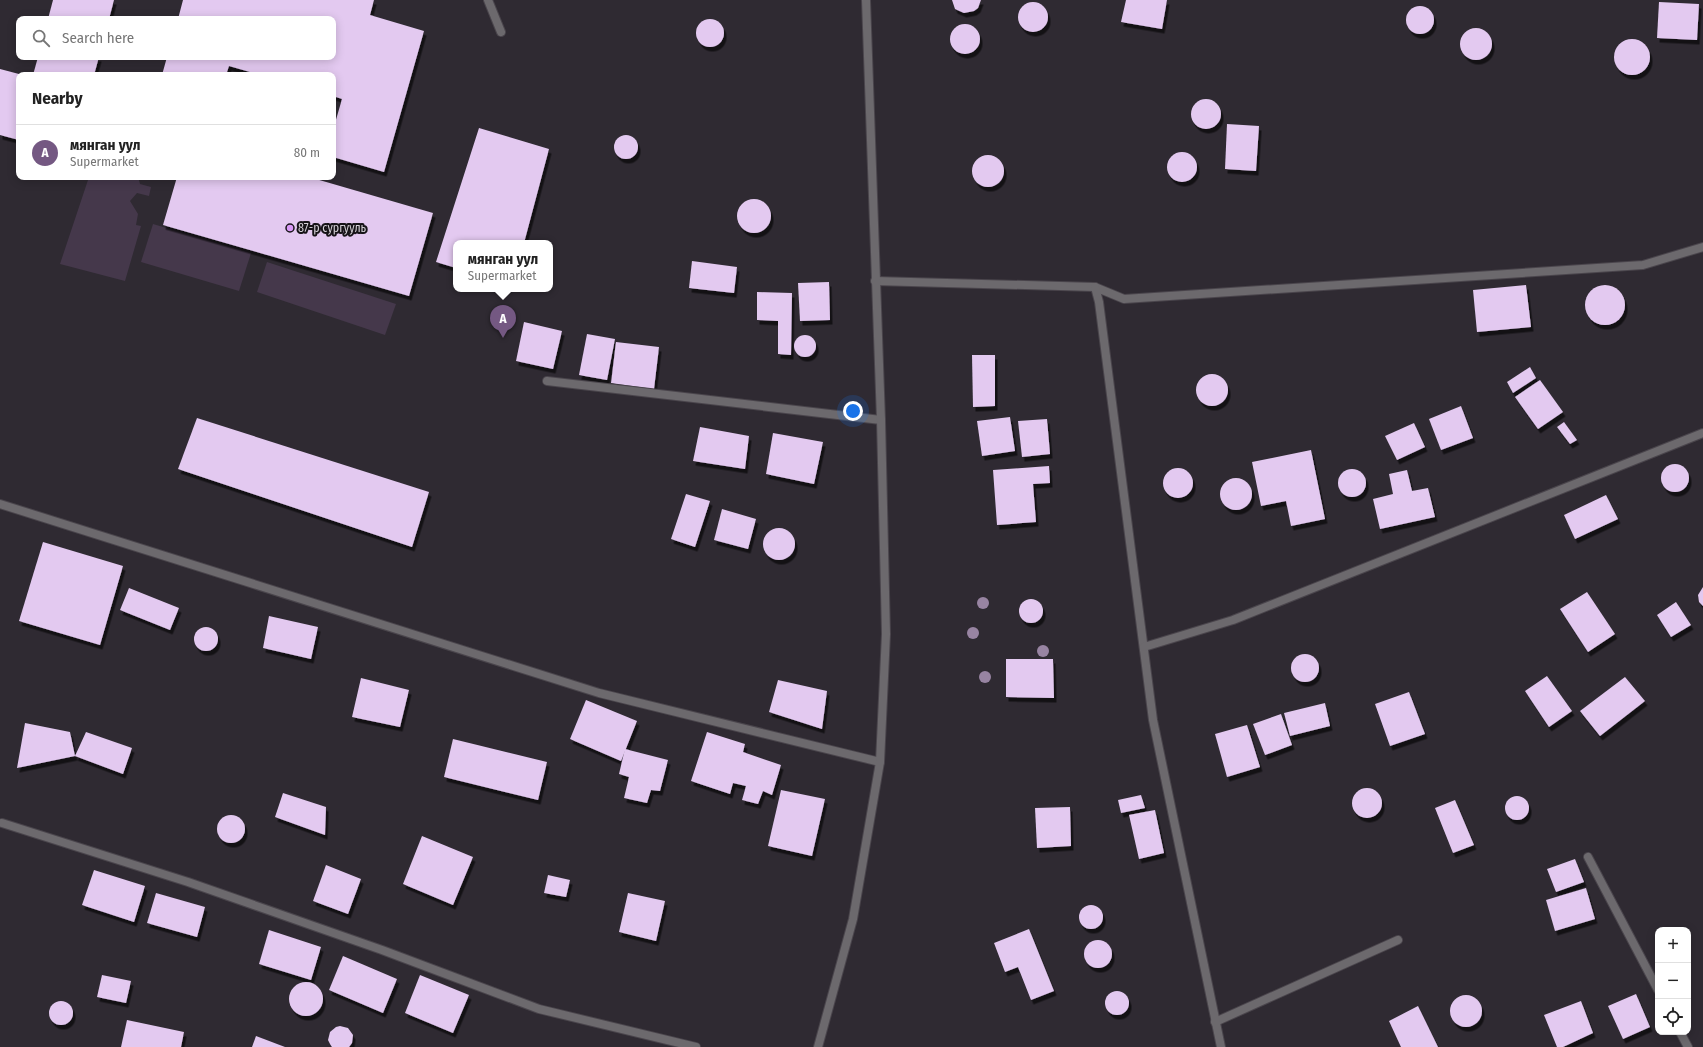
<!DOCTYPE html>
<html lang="en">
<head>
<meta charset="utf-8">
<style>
  :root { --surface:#fff; --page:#f6f6f6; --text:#222; --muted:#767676; --line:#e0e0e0; --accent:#745882 }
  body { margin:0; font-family:"Fira Sans Condensed",sans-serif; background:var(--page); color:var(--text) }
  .controls { position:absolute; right:12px; bottom:12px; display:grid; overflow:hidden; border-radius:8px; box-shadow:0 2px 10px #0003 }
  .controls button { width:36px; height:36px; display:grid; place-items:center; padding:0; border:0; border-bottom:1px solid var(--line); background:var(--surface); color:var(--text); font:20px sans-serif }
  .you { position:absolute; left:853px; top:411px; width:14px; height:14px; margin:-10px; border:3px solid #fff; border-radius:50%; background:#1a73e8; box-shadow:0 0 0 6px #1a73e833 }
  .badge { display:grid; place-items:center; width:26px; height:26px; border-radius:50%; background:var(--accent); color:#fff; font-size:13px; font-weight:700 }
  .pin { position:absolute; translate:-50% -33px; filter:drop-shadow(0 1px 2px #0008) }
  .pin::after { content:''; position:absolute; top:21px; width:14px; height:12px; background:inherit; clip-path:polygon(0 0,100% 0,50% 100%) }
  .popup { position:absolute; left:453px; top:240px; width:100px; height:52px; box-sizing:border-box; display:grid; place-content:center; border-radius:8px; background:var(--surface); filter:drop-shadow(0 1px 3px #0005); font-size:13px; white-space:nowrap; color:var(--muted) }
  .popup b { font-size:15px; color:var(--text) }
  .popup::after { content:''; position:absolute; left:50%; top:100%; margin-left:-8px; border:8px solid transparent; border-top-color:var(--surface) }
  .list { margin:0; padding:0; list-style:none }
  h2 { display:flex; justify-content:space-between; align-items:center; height:52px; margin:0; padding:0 16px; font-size:17px }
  h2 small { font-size:13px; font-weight:400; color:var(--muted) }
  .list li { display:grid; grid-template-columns:26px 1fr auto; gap:12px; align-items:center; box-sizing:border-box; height:56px; padding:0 16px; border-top:1px solid var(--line) }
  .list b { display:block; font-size:15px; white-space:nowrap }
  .list p { margin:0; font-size:13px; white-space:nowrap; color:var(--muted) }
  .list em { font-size:13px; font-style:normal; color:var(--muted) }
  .icon { flex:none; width:22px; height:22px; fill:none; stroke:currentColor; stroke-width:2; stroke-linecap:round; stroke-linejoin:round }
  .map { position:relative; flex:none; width:1703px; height:1047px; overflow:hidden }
  .search { position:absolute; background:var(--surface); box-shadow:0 2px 10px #0003; left:16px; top:16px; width:320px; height:44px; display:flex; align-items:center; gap:10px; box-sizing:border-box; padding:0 14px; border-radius:8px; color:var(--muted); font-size:15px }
  .panel { position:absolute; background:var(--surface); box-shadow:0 2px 10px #0003; left:16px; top:72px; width:320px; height:108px; border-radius:8px }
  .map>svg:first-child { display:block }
  .green { fill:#45384b }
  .building { fill:#e3c9f0; filter:url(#shadow) }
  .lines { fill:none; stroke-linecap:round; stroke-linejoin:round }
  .service-casing { stroke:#4a454c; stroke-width:10 }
  .minor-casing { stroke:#4a454c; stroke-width:10 }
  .tertiary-casing { stroke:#4a454c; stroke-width:10 }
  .service { stroke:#6c696d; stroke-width:8 }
  .minor { stroke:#6c696d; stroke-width:8 }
  .tertiary { stroke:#6c696d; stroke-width:8 }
  .tree { fill:#9884a2 }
  .poi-dot { fill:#d99af7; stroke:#161317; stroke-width:1.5 }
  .labels { text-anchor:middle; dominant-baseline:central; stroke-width:4; stroke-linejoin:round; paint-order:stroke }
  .poi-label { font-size:12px; fill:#d5d1d7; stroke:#161317; text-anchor:start }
</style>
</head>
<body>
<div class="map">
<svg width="1703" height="1047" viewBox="0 0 1703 1047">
  <defs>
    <filter id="shadow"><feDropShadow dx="2.5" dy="4.5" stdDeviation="0" flood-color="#0009"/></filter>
  </defs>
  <rect width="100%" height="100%" fill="#2f2a32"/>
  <g class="green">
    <path d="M89,177h49l2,7 11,3 -2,9 -12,-3 -7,8 8,13 -2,11 5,1 -16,55 -65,-17z"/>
    <path d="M153,224l98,29 -12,38 -98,-29z"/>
    <path d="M267,262l129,42 -11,31 -128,-43z"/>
  </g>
  <g class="building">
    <path d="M53,0h61l-5,19h-61z"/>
    <path d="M183,0h191l-4,15 54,16 -40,141 -51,-15v-27l9,-31 -9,-3v-21h-73l-31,-9 -3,9h-64l5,-18h166v-38h-155z"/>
    <path d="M952,0h29l-3,8 -4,3 -10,2 -9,-4z"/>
    <path d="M1126,0h41l-5,29 -41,-7z"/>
    <path d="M1659,2l40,2 -2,36 -40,-2z"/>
    <circle cx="1033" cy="17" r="15"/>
    <circle cx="1420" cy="20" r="14"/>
    <circle cx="710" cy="33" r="14"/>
    <circle cx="965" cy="39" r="15"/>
    <circle cx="1476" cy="44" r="16"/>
    <circle cx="1632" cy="57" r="18"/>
    <path d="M38,57h61l-5,18h-61z"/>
    <path d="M0,69l19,5v66l-19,-5z"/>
    <circle cx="1206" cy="114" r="15"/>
    <path d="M1227,124l32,2 -3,45 -31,-2z"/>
    <path d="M479,128l70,21 -25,94h-68v25l-20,-6z"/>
    <circle cx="626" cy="147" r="12"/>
    <circle cx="1182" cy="167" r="15"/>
    <circle cx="988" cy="171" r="16"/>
    <path d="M177,177h132l124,36 -24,83 -246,-71z"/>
    <circle cx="754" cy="216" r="17"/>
    <path d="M692,261l45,6 -3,26 -45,-5z"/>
    <path d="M829,282l1,38 -30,1 -2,-38z"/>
    <path d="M1526,285l5,42 -54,5 -4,-42z"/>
    <circle cx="1605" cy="305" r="20"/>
    <path d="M757,292l35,1 -1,62 -13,-1v-33l-21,-1z"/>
    <path d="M524,322l38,9 -9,38 -37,-8z"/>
    <path d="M587,334l28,5 -8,41 -28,-5z"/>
    <circle cx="805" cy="346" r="11"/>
    <path d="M616,342l43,5 -5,42 -43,-6z"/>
    <path d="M972,355h23v51l-22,1z"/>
    <path d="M1530,367l6,11 -23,15 -6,-11z"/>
    <circle cx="1212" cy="390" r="16"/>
    <path d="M1540,380l23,32 -25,17 -23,-32z"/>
    <path d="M1461,406l12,32 -32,12 -12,-31z"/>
    <path d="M1010,417l5,34 -33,5 -5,-35z"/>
    <path d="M197,418l232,74 -17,55 -234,-78z"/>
    <path d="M1047,419l3,35 -28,3 -4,-36z"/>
    <path d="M1564,422l13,18 -7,4 -13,-17z"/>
    <path d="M1414,423l11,24 -28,13 -12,-24z"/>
    <path d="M700,427l49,9 -4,33 -52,-8z"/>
    <path d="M773,433l50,9 -9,42 -48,-10z"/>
    <path d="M1311,450l14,69 -34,7 -5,-25 -25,5 -9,-44z"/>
    <circle cx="1675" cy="478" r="14"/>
    <path d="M1049,466l1,17 -17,1 3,38 -39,3 -4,-55z"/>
    <circle cx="1178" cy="483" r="15"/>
    <circle cx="1352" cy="483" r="14"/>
    <path d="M1407,470l5,21 16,-3 7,29 -55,12 -7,-30 20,-5 -4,-20z"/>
    <circle cx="1236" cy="494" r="16"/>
    <path d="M686,494l24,7 -15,46 -24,-8z"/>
    <path d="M1606,495l12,24 -43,20 -11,-24z"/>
    <path d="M722,509l34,10 -8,30 -34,-9z"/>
    <circle cx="779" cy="544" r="16"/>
    <path d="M43,542l80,24 -23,79 -81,-24z"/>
    <path d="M1703,587v19l-4,-4 -1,-7z"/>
    <path d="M129,588l50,20 -9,22 -50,-20z"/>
    <path d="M1587,592l28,42 -27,18 -28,-43z"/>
    <circle cx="1031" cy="611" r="12"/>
    <path d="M1676,602l15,23 -20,12 -14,-22z"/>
    <path d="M269,616l49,11 -7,32 -48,-11z"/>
    <circle cx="206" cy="639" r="12"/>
    <circle cx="1305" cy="668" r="14"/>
    <path d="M1006,659h47l1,39 -48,-1z"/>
    <path d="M1547,676l25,35 -23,16 -24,-36z"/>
    <path d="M1625,677l20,24 -45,35 -20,-25z"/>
    <path d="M361,678l48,12 -9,37 -48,-10z"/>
    <path d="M778,680l49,11 -5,38 -53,-17z"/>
    <path d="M1409,692l16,42 -35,12 -15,-42z"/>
    <path d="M586,700l51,21 -16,40 -51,-22z"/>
    <path d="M1325,703l5,23 -40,10 -6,-23z"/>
    <path d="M1281,714l11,31 -27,10 -12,-31z"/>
    <path d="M25,723l45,9 5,24 11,-24 46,16 -9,26 -48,-18 -58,12z"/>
    <path d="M1247,725l13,42 -33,10 -12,-43z"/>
    <path d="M707,732l38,12 -2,8 38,13 -9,30 -9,-4 -5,13 -16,-4 4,-14 -13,-3 -3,11 -39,-13z"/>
    <path d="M453,739l94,23 -9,38 -94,-23z"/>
    <path d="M625,749l43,11 -8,31 -9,-1 -4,13 -23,-5 5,-21 -10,-3z"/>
    <circle cx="1367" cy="803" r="15"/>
    <path d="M781,790l44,9 -13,57 -44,-10z"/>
    <path d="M283,793l43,14 -1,28 -50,-18z"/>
    <path d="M1141,795l4,13 -24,5 -3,-13z"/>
    <circle cx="1517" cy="808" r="12"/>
    <path d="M1455,800l19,45 -21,8 -18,-45z"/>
    <path d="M1070,807l1,39 -34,2 -2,-40z"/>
    <path d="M1155,810l9,43 -25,6 -10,-44z"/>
    <circle cx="231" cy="829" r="14"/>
    <path d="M422,836l51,21 -20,48 -50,-21z"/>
    <path d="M1575,859l9,23 -28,10 -9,-23z"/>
    <path d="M326,865l35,14 -13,35 -35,-13z"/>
    <path d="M94,870l51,16 -11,36 -52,-17z"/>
    <path d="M548,875l22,5 -4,17 -22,-4z"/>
    <path d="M1586,888l9,31 -40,12 -9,-31z"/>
    <path d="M156,893l49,14 -8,30 -50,-14z"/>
    <path d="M628,893l37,8 -9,40 -37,-9z"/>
    <circle cx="1091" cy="917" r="12"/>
    <path d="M1029,929l25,62 -23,9 -13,-33 -13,5 -11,-29z"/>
    <path d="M269,930l52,17 -10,33 -52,-16z"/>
    <circle cx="1098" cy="954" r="14"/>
    <path d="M343,956l54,23 -14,34 -54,-23z"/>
    <path d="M102,975l29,6 -5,22 -29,-6z"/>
    <path d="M420,975l49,20 -16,38 -48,-20z"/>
    <circle cx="306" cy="999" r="17"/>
    <circle cx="1117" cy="1003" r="12"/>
    <path d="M1636,994l14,33 -27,12 -15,-33z"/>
    <circle cx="1466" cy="1011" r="16"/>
    <path d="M1581,1001l12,32 -30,14h-6l-13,-32z"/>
    <circle cx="61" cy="1013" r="12"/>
    <path d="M1418,1006l20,41h-37l-12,-26z"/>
    <path d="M127,1020l57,12 -3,15h-60z"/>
    <path d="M340,1026l8,2 5,7 -1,8 -3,4h-17l-2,-3 -2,-4 2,-8 6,-5z"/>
    <path d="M256,1036l29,11h-33z"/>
  </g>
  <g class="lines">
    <g class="service-casing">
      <g id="service">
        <path d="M547,381l334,39"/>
        <path d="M1215,1022l183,-82"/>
      </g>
    </g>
    <g class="minor-casing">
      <g id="minor">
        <path d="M488,0l13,32"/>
        <path d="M875,281l220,6 29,12 519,-34 60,-18"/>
        <path d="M1095,287l4,15 54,418 68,327"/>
        <path d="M0,504l599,189 281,69"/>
        <path d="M1144,647l89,-27 470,-187"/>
        <path d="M2,823l186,59 194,68 157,59 157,38"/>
        <path d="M1588,857l70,133"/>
        <path d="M1680,1032l8,15"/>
      </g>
    </g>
    <g class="tertiary-casing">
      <path id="tertiary" d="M818,1047l35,-128 27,-157 6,-128 -5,-214 -15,-420"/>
    </g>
    <use href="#service" class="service"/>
    <use href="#minor" class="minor"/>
    <use href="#tertiary" class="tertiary"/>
  </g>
  <g class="tree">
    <circle cx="983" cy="603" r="6"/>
    <circle cx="973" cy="633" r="6"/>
    <circle cx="1043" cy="651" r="6"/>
    <circle cx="985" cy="677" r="6"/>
  </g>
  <circle class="poi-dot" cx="290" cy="228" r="4"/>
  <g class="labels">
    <g class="poi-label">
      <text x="298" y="228">87-р сургууль</text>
    </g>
  </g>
</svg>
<div class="controls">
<button>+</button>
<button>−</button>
<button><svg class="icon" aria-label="locate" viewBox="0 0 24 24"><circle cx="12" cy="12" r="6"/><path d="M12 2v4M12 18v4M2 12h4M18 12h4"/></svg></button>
</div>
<div class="you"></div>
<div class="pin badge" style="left:503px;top:338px">A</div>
<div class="popup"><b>мянган уул</b>Supermarket</div>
<div class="search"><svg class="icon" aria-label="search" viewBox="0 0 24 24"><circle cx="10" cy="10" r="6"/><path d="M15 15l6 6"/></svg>Search here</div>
<section class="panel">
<h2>Nearby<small></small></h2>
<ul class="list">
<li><span class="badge">A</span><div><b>мянган уул</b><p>Supermarket</p></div><em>80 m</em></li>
</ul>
</section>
</div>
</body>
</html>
